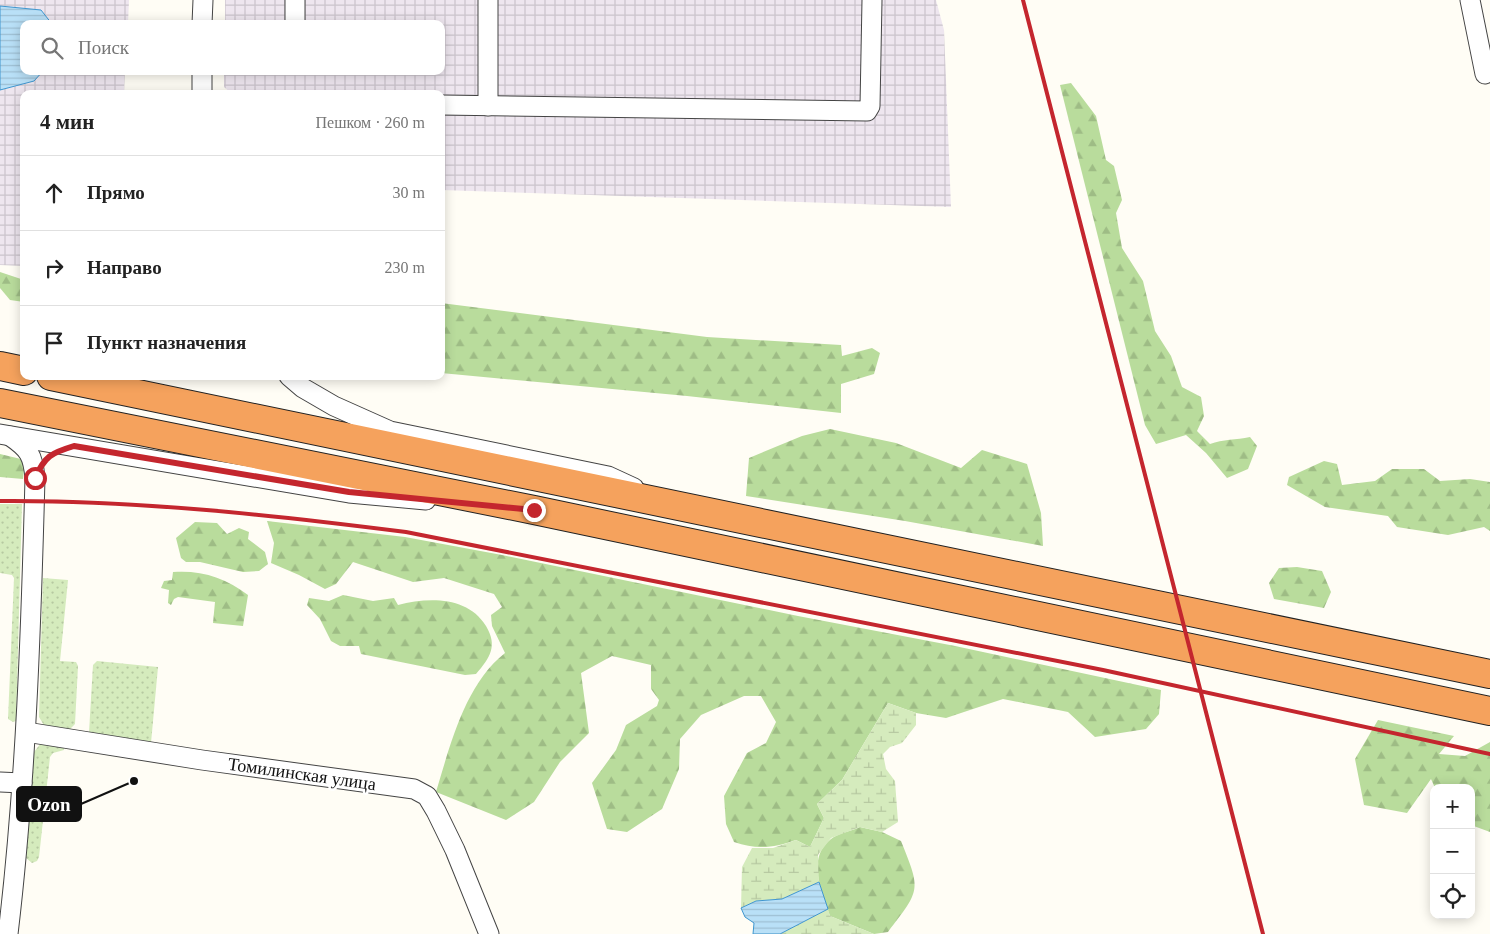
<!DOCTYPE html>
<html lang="ru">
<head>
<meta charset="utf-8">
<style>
  :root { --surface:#fff; --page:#f2f2f2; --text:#222; --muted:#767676; --line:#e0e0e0 }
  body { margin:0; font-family:Georgia,serif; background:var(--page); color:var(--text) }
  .controls { position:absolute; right:15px; bottom:15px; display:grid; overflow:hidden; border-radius:10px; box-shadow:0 2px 12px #0003 }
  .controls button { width:45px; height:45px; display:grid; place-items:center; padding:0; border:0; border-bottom:1px solid var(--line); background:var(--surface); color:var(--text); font:25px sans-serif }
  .stop { position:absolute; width:15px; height:15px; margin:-11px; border:4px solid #c4262e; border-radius:50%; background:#fff }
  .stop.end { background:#c4262e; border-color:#fff; box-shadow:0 1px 5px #0008 }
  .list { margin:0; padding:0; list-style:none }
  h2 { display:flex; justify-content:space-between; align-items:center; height:65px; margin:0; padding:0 20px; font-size:21px }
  h2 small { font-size:16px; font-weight:400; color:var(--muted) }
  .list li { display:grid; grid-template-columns:32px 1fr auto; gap:15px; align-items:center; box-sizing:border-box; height:75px; padding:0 20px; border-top:1px solid var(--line) }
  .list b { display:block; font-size:19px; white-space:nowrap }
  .list em { font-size:16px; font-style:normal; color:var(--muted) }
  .icon { flex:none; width:28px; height:28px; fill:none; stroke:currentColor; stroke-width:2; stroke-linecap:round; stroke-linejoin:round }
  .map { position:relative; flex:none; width:1490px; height:934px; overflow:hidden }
  .search { position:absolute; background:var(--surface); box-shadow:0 2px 12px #0003; left:20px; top:20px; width:425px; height:55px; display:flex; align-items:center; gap:12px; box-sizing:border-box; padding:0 18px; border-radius:10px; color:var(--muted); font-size:19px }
  .panel { position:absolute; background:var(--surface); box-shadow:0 2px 12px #0003; left:20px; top:90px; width:425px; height:290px; border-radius:10px }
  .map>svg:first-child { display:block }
  .industrial { fill:url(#industrial-grid) }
  .grass { fill:url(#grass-dots) }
  .forest { fill:url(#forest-firs) }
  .wetland { fill:url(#wetland-marsh) }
  .water { fill:url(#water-rules); stroke:#3f96cf }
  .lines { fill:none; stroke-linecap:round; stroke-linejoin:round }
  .minor-casing { stroke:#444; stroke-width:21 }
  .highway-casing { stroke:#222; stroke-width:30 }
  .minor { stroke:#fff; stroke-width:19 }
  .highway { stroke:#f5a25d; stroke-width:28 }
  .rail { stroke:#c4262e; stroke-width:4 }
  .route { stroke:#c4262e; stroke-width:6 }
  .labels { text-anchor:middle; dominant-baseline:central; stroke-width:5; stroke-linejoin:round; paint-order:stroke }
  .street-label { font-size:18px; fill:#111; stroke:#fff }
  .leader { fill:none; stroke:#111; stroke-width:2 }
  .callout-dot { fill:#111; stroke:#fff; stroke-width:2 }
  .callout { fill:#111; stroke:#111; stroke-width:2 }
  .callout-label { font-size:19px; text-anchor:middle; font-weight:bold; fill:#fff }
</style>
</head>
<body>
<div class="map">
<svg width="1490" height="934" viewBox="0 0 1490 934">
  <defs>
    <pattern id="industrial-grid" width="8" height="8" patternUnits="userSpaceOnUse" patternTransform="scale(1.25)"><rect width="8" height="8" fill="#eee6ef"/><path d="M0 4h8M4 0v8" fill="none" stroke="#cbc4cc"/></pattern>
    <pattern id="grass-dots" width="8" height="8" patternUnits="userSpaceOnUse" patternTransform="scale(1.25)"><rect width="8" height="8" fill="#d5ebbd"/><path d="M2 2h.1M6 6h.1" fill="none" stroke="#b6c8a1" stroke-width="1.8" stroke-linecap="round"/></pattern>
    <pattern id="forest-firs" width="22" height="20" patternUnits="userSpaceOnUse" patternTransform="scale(1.25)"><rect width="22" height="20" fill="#b9dc9c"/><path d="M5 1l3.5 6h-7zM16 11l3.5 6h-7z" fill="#9ebc85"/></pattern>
    <pattern id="wetland-marsh" width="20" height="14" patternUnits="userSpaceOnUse" patternTransform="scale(1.25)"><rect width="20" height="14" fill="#d5ebbd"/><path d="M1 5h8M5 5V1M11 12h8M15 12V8" fill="none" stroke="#b6c8a1"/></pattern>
    <pattern id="water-rules" width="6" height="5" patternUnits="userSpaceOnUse" patternTransform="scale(1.25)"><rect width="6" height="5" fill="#b9e0f7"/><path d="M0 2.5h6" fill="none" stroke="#9ebfd3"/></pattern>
  </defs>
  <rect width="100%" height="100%" fill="#fffdf5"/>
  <g class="industrial">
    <path d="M0,0h129l-1,24h-104v47h101l-1,23h-100v172l-24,-1z"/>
    <path d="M225,0h711l8,30 7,177 -510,-17v-96h-195l-15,-1 -7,-6v-16h217v-47h-216z"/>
  </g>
  <g class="grass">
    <path d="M0,504h22l-6,217 -3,1 -5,-3 6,-141 -2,-3 -12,-2z"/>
    <path d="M43,578l25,2 -8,81 16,1 2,4 -3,58 -7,7 -23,-4 -6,-10z"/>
    <path d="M97,661l61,6 -7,76 -59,-7 -3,-4 4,-67z"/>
    <path d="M41,743l23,4v3l-11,3 -3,4 -11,100 -2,4 -5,2 -6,-5 8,-106z"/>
  </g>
  <g class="forest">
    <path d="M1071,83l25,33 10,44 8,6 8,34 -6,13 6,35 21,33 12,50 16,25 11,31 19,10 3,19 -7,15 13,13c13,-5 26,-4 40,-7l7,9 -9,23 -21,9 -21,-25 -20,-18 -30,9 -11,-19 -85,-340z"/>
    <path d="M0,272l24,8v22l-14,-2 -10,-12z"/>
    <path d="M441,303l266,34 134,8 1,11 30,-8 8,5 -6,21 -33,10v29l-154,-17 -246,-23z"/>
    <path d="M830,429l66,14 65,25 21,-18 45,14 14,49 2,33 -138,-25 -159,-25 3,-38 53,-22z"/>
    <path d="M0,454l25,6 -2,19 -23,-2z"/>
    <path d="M1324,461l13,3 5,21 33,-4 17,-12h32l16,12 30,-2 20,3v49l-6,-4 -36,8 -51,-8 -9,-11 -63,-9 -38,-22 2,-8z"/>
    <path d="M267,521l138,16 97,18 296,61 157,30 206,44 -2,24 -13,15 -51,8 -27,-25 -65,-13 -57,19 -30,-5 -28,-10 -46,77 -25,24 7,14 -14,29 -14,-7c-23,8 -39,10 -62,2l-8,-18 -2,-28 23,-43 19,-10 10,-21 -15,-26h-17l-43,19 -21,24 -1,30 -17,40 -35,23 -20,-3 -15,-46 24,-33 10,-25 31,-19 2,-6 -8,-11v-24l-39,-9 -31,17 8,60 -29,29 -26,40 -28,18 -70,-28c14,-46 29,-108 69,-139l-13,-27 -1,-11 11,-8 -8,-13 -50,-16 -31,4 -60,-20 -17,22 -11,5 -26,-14 -28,-12 3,-20z"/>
    <path d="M195,522l22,1 10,11 12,-6 10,4 -1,7 17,13 3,12 -9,7 -16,1 -43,-10h-14l-5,-4 -5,-20z"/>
    <path d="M1297,567l25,4 9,21 -7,16 -50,-9 -5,-16 10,-15z"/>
    <path d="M173,572c29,-2 53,6 75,23l-5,31 -30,-3 2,-21 -37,-5 -4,2 -3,6 -3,-2 1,-13 -8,-2 3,-7 8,-1z"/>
    <path d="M343,595l30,6 21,-3 4,7c30,-8 70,-9 88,21 12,20 4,32 -10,48l-11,1 -104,-21 -2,-8h-19l-9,-5 -11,-22 -13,-14 2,-7 20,3z"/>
    <path d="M1378,720l76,16 -15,18 26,2 25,-14v90l-19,-7v-37h-36l-4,-9 -24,34 -43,-8 -9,-46z"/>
    <path d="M860,827l22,5 19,9c20,50 20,48 -13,91l-14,2 -44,-18c-8,-24 -24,-58 1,-77 7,-6 21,-8 29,-12z"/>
  </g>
  <g class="wetland">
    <path d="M888,703l28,10v12l-14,18 -12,4 -7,7 3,15 9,12 3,41 -16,10 -22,-5 -29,11 -13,17 1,27 -37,17 -26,2 -15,7 1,-41 10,-19h21l23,-8 14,7 14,-29 -7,-14 25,-24z"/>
    <path d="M828,909l2,7 44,18h-94z"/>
  </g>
  <g class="water">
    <path d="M0,6l41,4 11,14h-28v47h19l-9,10 -34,9z"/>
    <path d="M819,882l9,27 -48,25h-27l1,-11 -9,-6 -4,-9 15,-7 26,-2z"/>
  </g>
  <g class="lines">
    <g class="minor-casing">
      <g id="minor">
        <path d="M1470,0l15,74"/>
        <path d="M202,24l1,-24"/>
        <path d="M295,24v-24"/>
        <path d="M202,94v-23"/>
        <path d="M441,105l426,6 3,-5 2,-106"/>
        <path d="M488,106v-106"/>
        <path d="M289,376l14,12 31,18 56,25 218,45 26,12"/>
        <path d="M0,434l349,59 77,7"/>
        <path d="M26,732l176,28 212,29 13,7 9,15 19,39 34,84"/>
        <path d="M0,782l22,1"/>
        <path d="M8,934c18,-151 23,-304 27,-456 -2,-23 -6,-29 -25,-42"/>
      </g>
    </g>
    <g class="highway-casing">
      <g id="highway">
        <path d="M0,366l24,5"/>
        <path d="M51,376l1439,298"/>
        <path d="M0,403l534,107 956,201"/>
      </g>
    </g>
    <use href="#minor" class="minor"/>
    <use href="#highway" class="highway"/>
    <g class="rail">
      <path d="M1023,0l240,934"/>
      <path d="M0,501c135,-1 272,14 406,31l697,138 387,84"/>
    </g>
  </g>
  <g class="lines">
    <path class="route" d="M35,478c10,-22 16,-25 39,-32l275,46 185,18"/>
  </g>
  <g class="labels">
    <g class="street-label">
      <text transform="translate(302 774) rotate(8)">Томилинская улица</text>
    </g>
  </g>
  <path class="leader" d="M134 781L81 804"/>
  <circle class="callout-dot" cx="134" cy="781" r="5"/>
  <rect class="callout" x="17" y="787" width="64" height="34" rx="5"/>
  <g class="callout-label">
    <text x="49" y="811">Ozon</text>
  </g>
</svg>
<div class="controls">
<button>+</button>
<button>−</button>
<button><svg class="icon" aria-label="locate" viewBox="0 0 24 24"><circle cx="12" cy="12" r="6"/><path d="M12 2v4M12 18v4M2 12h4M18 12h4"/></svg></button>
</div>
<div class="stop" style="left:35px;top:478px"></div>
<div class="stop end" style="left:534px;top:510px"></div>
<div class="search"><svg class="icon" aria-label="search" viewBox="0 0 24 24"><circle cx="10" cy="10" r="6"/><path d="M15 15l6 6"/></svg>Поиск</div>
<section class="panel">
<h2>4 мин<small>Пешком · 260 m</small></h2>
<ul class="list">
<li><svg class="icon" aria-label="ahead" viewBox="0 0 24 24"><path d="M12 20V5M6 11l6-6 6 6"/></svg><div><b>Прямо</b></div><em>30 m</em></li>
<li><svg class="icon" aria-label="right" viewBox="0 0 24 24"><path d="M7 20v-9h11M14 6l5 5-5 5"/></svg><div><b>Направо</b></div><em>230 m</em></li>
<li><svg class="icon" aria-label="arrive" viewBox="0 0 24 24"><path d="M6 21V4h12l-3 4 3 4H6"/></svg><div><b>Пункт назначения</b></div></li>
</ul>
</section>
</div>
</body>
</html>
